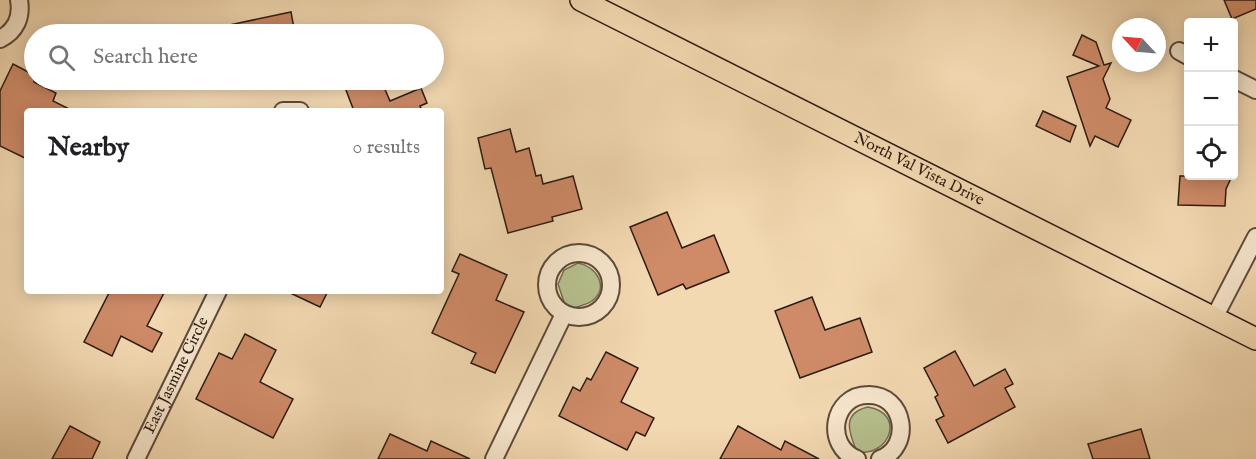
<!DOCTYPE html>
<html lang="en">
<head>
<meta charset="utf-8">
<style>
  :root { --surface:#fff; --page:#f2f2f2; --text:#202124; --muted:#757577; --line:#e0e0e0 }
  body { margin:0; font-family:"IM FELL English",serif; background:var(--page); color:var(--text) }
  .controls { position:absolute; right:18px; top:18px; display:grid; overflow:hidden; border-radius:6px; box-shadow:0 3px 15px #0003 }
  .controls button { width:54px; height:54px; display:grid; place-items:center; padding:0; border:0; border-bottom:2px solid var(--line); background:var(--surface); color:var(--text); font:30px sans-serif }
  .compass { position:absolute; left:1112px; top:18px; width:54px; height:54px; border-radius:50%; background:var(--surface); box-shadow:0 3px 15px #0003; rotate:296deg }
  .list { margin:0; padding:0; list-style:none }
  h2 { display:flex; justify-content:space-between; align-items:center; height:78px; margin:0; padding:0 24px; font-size:26px }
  h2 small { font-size:20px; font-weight:400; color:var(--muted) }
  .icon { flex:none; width:33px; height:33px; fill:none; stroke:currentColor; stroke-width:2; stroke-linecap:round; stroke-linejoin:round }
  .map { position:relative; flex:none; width:1256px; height:459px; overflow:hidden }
  .search { position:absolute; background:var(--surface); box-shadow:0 3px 15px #0003; left:24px; top:24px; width:420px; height:66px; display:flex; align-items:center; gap:15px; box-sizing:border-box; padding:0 21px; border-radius:33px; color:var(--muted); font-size:22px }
  .panel { position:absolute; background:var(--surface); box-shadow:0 3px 15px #0003; left:24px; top:108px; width:420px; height:186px; border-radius:6px }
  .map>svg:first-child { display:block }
  .park { fill:#b7c08f; stroke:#716e50; stroke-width:1.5 }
  .building { fill:#cf8b68; stroke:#2b1b12; stroke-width:1.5 }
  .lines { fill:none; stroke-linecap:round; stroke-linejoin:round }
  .minor-casing { stroke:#5d4a3a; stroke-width:20 }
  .major-casing { stroke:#2b1b12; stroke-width:24 }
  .minor { stroke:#f7e6cd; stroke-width:16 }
  .major { stroke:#f3d9b2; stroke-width:21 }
  .labels { text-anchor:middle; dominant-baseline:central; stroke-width:4.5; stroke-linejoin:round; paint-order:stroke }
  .street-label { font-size:16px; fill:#2b1b12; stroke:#f7e6cd }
</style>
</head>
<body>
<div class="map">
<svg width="1256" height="459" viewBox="0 0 1256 459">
  <rect width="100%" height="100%" fill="#f3d9b2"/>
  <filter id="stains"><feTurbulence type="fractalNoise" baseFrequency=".00333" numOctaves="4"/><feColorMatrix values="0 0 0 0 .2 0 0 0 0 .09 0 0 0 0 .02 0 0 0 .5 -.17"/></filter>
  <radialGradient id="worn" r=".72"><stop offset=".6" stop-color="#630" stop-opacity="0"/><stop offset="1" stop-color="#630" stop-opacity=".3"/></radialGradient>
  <g class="park">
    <path d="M578,263c18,3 32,24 14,38 -6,4 -15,6 -22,8l-5,-4 -7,-21 6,-14z"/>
    <path d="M868,407c38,6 22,50 -11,45 -8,-19 -16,-39 11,-45z"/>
  </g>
  <g class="building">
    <path d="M1224,0h32v9l-24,10z"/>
    <path d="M291,12l4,22h-80v-6z"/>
    <path d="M1082,35l14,7 8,23 7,-2 -8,16 7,20 -4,9 25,12 -13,27 -23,-11 -5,10 -23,-69 32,-11 -26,-11z"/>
    <path d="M13,64l21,11v7l22,11 -3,8 20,10h-46v48l-27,-13v-55z"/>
    <path d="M356,80h25l9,21 31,-13 6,15 -7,3 2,5h-68l-10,-26z"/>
    <path d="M1043,111l33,15 -6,16 -34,-16z"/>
    <path d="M510,129l6,23 13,-4 7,28 5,-1 2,9 30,-8 9,33 -30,8 1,4 -45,12 -17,-65 -6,1 -7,-31z"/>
    <path d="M1180,176h52l-6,13 -1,17 -47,-1z"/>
    <path d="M667,212l15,36 32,-13 15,37 -43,17 -3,-5 -25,11 -28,-68z"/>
    <path d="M460,254l47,21 -11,25 28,12 -29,61 -24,-10 5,-10 -44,-20 27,-59 -7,-3z"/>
    <path d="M110,291h55l-18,35 15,7 -10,19 -31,-16 -9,20 -28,-14z"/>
    <path d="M286,291h42l-8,16z"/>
    <path d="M812,297l13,33 35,-12 12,34 -72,26 -25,-67z"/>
    <path d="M245,334l31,16 -16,32 33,17 -20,39 -77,-39 23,-46 13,6z"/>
    <path d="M955,351l19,35 31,-17 8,15 -8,4 10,19 -67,36 -12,-23 8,-4 -9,-19 3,-2 -14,-27z"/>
    <path d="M606,352l32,16 -17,34 33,16 -9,18 -9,-4 -9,18 -68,-34 14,-29 7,4 7,-13 4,2z"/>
    <path d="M70,426l30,16 -8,17h-40z"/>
    <path d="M738,426l43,24 4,-9 34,18h-99z"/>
    <path d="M1141,429l9,30h-57l-5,-15z"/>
    <path d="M390,434l37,17 4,-10 39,18h-92z"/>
  </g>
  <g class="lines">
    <g class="minor-casing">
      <g id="minor">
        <path d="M0,39c16,-8 22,-22 19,-39"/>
        <path d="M1179,51l9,5"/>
        <path d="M1234,79l22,11"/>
        <path d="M283,111h17"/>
        <circle cx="579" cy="285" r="32"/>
        <path d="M1214,318l42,-81"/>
        <path id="s1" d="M136,459l82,-168"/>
        <path d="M494,459l70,-145"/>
        <path d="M857,459c-33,-13 -25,-64 11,-64 37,-1 45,52 12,64"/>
      </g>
    </g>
    <g class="major-casing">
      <g id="major">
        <path id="s2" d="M581,0l675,339"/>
      </g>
    </g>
    <use href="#minor" class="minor"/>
    <use href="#major" class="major"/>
  </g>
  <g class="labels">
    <g class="street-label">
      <text stroke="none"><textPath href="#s2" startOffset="378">North Val Vista Drive</textPath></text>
      <text stroke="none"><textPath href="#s1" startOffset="93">East Jasmine Circle</textPath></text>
    </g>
  </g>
  <rect width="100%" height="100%" filter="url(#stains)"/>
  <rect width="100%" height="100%" fill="url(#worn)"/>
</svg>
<div class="controls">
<button>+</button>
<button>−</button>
<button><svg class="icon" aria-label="locate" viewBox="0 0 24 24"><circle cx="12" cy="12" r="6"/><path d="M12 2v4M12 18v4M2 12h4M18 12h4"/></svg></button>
</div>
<svg class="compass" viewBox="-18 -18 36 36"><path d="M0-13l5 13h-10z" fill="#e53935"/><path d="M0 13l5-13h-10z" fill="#757577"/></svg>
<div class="search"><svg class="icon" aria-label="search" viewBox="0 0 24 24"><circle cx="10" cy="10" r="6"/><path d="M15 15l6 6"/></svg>Search here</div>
<section class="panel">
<h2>Nearby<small>0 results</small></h2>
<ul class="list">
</ul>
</section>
</div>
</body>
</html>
